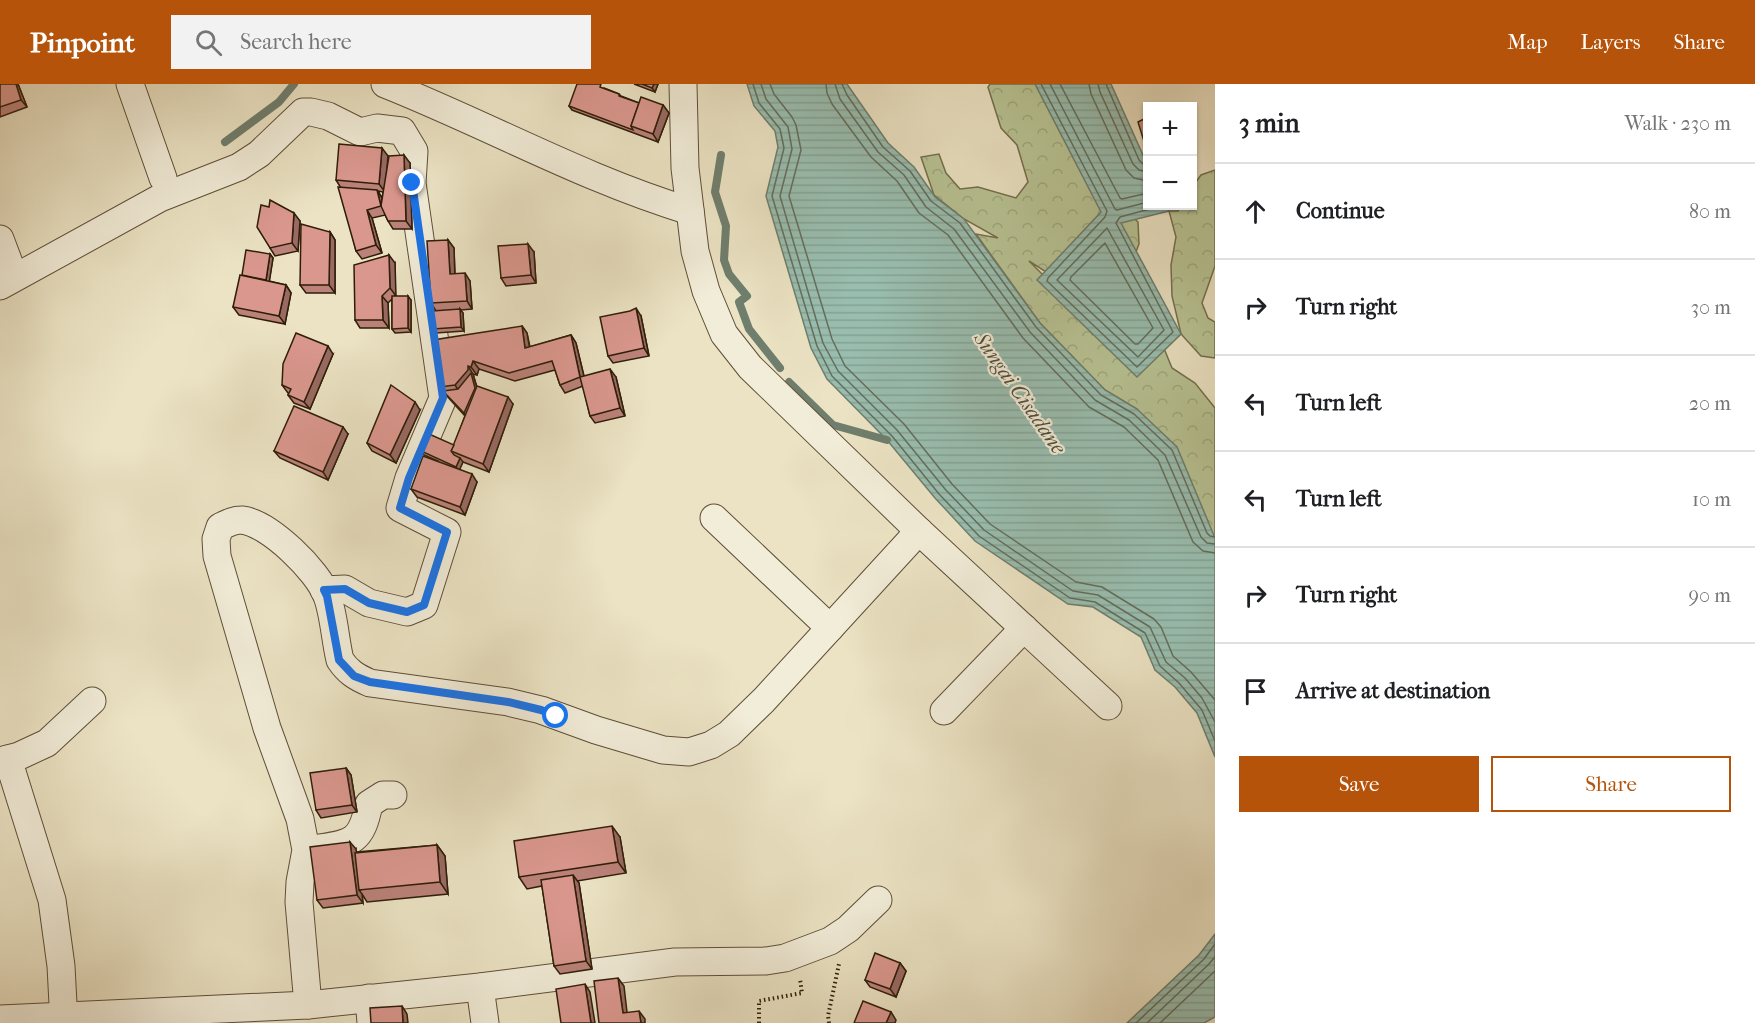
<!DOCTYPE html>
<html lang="en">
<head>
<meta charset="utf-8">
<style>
  :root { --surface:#fff; --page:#f2f2f2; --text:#202124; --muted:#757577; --line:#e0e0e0; --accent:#b45309 }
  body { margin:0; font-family:"IM FELL French Canon",serif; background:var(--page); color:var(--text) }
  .controls { position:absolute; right:18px; top:18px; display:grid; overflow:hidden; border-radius:0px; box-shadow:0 2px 4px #0004 }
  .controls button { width:54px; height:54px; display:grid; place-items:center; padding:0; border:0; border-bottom:2px solid var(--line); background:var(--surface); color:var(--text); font:30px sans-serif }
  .stop { position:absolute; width:18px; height:18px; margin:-14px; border:4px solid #1a73e8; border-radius:50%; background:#fff }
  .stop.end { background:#1a73e8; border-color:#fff; box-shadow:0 2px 6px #0008 }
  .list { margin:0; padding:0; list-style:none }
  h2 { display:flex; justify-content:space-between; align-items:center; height:78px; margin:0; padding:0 24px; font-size:26px }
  h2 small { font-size:20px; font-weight:400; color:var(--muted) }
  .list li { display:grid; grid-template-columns:39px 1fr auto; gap:18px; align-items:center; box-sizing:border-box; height:96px; padding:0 24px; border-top:2px solid var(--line) }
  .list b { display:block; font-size:22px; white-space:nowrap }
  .list em { font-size:20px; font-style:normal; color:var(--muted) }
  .actions { display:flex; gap:12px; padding:18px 24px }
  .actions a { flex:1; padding:14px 0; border:2px solid var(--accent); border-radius:0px; text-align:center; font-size:21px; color:var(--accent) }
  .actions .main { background:var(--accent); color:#fff }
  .icon { flex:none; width:33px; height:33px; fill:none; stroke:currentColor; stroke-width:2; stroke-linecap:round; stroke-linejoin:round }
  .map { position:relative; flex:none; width:1215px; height:939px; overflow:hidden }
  header { display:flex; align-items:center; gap:36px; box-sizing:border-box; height:84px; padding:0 30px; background:var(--accent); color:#fff }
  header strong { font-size:28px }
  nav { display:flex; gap:33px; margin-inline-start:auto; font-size:21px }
  .search { width:420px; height:54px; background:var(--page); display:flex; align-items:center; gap:15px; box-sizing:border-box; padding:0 21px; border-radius:0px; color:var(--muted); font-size:22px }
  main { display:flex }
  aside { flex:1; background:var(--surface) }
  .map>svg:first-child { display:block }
  .forest { fill:url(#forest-crowns); stroke:#74704e; stroke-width:1.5 }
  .water { fill:url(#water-rules); stroke:#6f7e6d; stroke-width:1.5 }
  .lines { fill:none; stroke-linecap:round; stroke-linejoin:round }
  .shore { stroke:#646e5c; stroke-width:1.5 }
  .stream { stroke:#6f7e6d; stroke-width:8 }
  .minor-casing { stroke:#5e4e38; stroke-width:29 }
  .path { stroke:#2f1d09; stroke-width:4; stroke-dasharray:1.5 3; stroke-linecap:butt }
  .minor { stroke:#f2edd9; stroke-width:27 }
  .wall { fill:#bb827a; stroke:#2f1d09; stroke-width:1.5; fill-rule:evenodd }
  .shaded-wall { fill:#996a63; stroke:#2f1d09; stroke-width:1.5 }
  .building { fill:#da978e; stroke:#2f1d09; stroke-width:1.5 }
  .route { stroke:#1a73e8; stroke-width:8 }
  .labels { text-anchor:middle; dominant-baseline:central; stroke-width:4.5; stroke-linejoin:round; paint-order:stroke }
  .water-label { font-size:21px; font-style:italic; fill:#4f4d3b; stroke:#f2edd9 }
</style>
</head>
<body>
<header>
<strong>Pinpoint</strong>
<div class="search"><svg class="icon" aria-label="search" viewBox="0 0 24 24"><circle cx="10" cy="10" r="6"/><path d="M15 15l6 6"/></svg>Search here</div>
<nav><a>Map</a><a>Layers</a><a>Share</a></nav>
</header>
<main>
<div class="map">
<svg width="1215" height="939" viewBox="0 0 1215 939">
  <defs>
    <pattern id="forest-crowns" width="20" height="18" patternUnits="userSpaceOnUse" patternTransform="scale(1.5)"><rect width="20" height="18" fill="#b8c394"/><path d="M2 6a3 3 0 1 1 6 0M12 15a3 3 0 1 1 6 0" fill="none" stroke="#9ea77e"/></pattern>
    <pattern id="water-rules" width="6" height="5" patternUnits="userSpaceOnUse" patternTransform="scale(1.5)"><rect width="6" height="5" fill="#99beb0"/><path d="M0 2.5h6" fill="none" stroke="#84a396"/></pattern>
  </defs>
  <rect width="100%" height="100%" fill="#ebe3c4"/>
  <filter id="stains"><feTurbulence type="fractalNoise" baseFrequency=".00333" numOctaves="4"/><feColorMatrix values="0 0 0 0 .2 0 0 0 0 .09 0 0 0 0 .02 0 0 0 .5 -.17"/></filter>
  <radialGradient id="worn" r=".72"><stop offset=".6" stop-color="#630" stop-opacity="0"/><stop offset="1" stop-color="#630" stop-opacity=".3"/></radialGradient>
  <g class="forest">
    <path d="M990,0h56l48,95 44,43 1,22 -8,21 -74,14 -28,-18 26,26 106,54 11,27 23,15 20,25v130l-78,-129 -32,-19 -65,-67 -64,-89 22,4 -34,-19 -30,-24 -13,-38 18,-3 7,19 14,16 18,-2 38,11 12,-16 -11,-37 -16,-17 -13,-41z"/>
    <path d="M1215,86v96l-13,37 6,15 7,4v36l-14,-2 -20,-22 -9,-38 -1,-31 5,-28 -7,-26h9l2,-5h12l1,-20 8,-11z"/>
  </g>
  <g class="water">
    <path d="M747,0h100l41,59 26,24 21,30 29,22 76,104 65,67 32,19 40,38 38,91v219l-18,-44 -22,-26 -20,-17 -14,-33 -48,-30 -25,-3 -93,-63 -40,-43 -48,-58 -60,-61 -16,-31 -45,-152 12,-49 -3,-16 -21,-25z"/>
    <path d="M1035,0h76l36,80 1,42h19l2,5 -48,12 60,111 -44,43 -100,-97 64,-68z"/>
    <path d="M1215,850v83l-11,6h-77l72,-68z"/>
  </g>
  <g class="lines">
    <g class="shore">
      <path d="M753,0l6,19 21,26 4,19 -12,48 45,150 15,30 60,60 47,58 40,42 91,62 25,4 50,31 15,33 19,17 23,27 13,31"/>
      <path d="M761,0l5,15 22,28 4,22 -12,47 43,147 15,28 59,59 48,59 39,41 89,61 25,4 52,32 16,35 19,16 17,20 13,24"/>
      <path d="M770,0l4,10 18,23 4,8 5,25 -12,46 43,143 13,27 59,58 48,60 38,40 86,58 26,5 52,32 7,8 12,29 18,16 24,28"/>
      <path d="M826,0l1,9 5,11 39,53 26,24 22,32 29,22 75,103 66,69 35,20 34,33 35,82 10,9 12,2"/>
      <path d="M835,0l5,15 38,53 26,23 22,32 28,22 76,103 65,68 34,20 36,35 36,82 6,6 8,1"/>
      <path d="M842,0l5,11 36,52 27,24 21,30 29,22 76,104 65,68 33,19 38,36 35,83 3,3 5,1"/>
      <path d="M1041,0l66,127 -2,6 -57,61 -1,3 90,86 36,-35 -57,-109 4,-6 41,-11"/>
      <path d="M1050,0l65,125 2,1 31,-8"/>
      <path d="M1060,0l60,114 2,1 26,-6"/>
      <path d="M1089,0l2,10 35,76 8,8 14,3"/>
      <path d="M1098,0l2,8 33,72 6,6 9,2"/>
      <path d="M1106,0l33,76 4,4h5"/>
      <path d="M1107,144l57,102 -26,27 -81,-77z"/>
      <path d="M1105,159l48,85 -15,16h-3l-65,-64 1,-3z"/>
      <path d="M1136,939l68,-64 11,-15"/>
      <path d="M1147,939l61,-58 7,-8"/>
      <path d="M1160,939l55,-52"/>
    </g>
    <g class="stream">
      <path d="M225,58l54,-40 15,-18"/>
      <path d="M721,71l-6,37 11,34 -2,34 5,14 18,22 -8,6 10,27 31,39"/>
      <path d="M789,298l44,43 54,15"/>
    </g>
    <g class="minor-casing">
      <g id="minor">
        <path d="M130,0l33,94"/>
        <path d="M385,0c103,41 199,95 305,127"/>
        <path d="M683,0l2,84 10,83 11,40 18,43 26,33 169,164 189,175"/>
        <path d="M0,155l9,24"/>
        <path d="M0,202l160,-88 79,-31 20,-13 44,-42h8l17,4 32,16 17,-4 25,3 12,20 -2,32 31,215 -34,80 -9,30 47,24 -23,73 -17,7 -38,-9 -24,-14 -21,1"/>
        <path d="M714,434l116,110"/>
        <path d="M944,627l80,-83"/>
        <path d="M8,675l44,141 9,66 3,57"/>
        <path d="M0,677l19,-5 28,-13 45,-42"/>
        <path d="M314,765c37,-6 47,-5 55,-45l14,-9h10"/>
        <path d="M480,903l5,36"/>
        <path d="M369,914l2,25"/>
        <path d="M308,921l-9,-103 1,-20 6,-32 -6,-31 -33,-91 -50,-172 -1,-17 4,-12c8,-4 13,-7 22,-7 27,3 76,51 85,76 7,18 8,44 13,64 8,12 16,17 30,23l138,19 33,8 55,20 67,20 26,2 22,-7 18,-11 35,-34 155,-169"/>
        <path d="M0,935l308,-14 172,-18 195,-25 91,-1 19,-3 45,-17 18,-12 30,-29"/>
      </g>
    </g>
    <g class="path">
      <path d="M759,939v-22l43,-8 -2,-14"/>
      <path d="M829,939l-1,-7 11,-52"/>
    </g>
    <use href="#minor" class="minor"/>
  </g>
  <g class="wall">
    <path d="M0,0h18l9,23 -27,10z"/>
    <path d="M634,0h24l-3,8z"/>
    <path d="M604,4l15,6 2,2 18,7 24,2 6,8 -11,29 -86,-32 -3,-4z"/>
    <path d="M388,72l-2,16 24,-9 2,66h-19l-5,-8 -3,-6 -13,3 10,35 -20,6 -6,-8 -15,-63 -5,-8zM378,107l5,1 -1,6z"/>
    <path d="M269,123l31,14 -2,30 -23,5 -5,-8z"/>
    <path d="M330,148l5,8v53h-29l-6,-8z"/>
    <path d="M448,156l6,8 1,26 15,7 2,28 -12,1 3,3 1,18 -28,2 -3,-4 3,-18 -5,-8z"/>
    <path d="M534,168l2,31 -30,3 -5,-8z"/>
    <path d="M270,170l3,4 -4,23 17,4 5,8 -6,31 -46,-9 -6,-8z"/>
    <path d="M395,179v33l16,4v32l-16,1 -3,-4v-30l-4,4 1,25h-29l-5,-8z"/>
    <path d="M641,232l8,40 -36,7 -5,-7z"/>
    <path d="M522,242l5,7 3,14 41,-12 5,8 8,33 32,1 9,39 -30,7 -5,-7 -7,-30 -18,7 -5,-8 -5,-15 -40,11 -36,-12 -2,6 -4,-1 4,13 36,17 -24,68 -26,-10 -4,7 18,13 -12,33 -48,-18 -6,-8 27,-28 -14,-6 -3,-4 33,-6 11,-29 -19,-21 -6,-8z"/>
    <path d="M333,270l-23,55 -16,-6 -6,-8 1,-1 -1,-1 -6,-8z"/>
    <path d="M420,326l-24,53 -24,-12 -5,-8z"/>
    <path d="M348,350l-20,46 -48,-22 -6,-7z"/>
    <path d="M346,684l5,7 6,37 -36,6 -5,-8z"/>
    <path d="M620,753l6,36 -49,8 2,2 13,86 -32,5 -6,-8 -12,-80 -15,3 -8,-12z"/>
    <path d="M437,761l8,11 3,38 -81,8 -5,-8 1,9 -40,5 -6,-8 39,-51v3z"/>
    <path d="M900,879l6,8 -10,26 -26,-10 -5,-7z"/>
  </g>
  <g class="shaded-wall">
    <path d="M16,0h2l9,23 -6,-7z"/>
    <path d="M654,0h4l-3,8 -3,-4z"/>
    <path d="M663,21l6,8 -11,29 -5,-8z"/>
    <path d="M382,64l6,8 -3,36 -6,-8z"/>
    <path d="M404,71l6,8 2,66 -6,-8z"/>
    <path d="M377,106l5,8 -1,8z"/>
    <path d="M367,126l5,8 10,35 -6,-8z"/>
    <path d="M294,129l6,8 -2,30 -6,-8z"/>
    <path d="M330,148l5,8v53l-6,-8z"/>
    <path d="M448,156l6,8 1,34 -5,-8z"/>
    <path d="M528,160l6,8 2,31 -5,-8z"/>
    <path d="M270,170l3,4 -4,26 -3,-4z"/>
    <path d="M389,171l6,8 1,33 -6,-8z"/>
    <path d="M465,189l5,8 2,28 -5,-8z"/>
    <path d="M286,201l5,8 -6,31 -6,-8z"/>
    <path d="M382,212l6,7 1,25 -6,-8z"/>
    <path d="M408,212l3,4v32l-3,-4z"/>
    <path d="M636,224l5,8 8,40 -5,-8z"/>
    <path d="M460,225l3,4 1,18 -3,-4z"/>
    <path d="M522,242l5,7 4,23 -6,-8z"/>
    <path d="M571,251l5,8 10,42 -6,-8z"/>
    <path d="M328,262l5,8 -23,55 -6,-7z"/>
    <path d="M473,277l6,8 -2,6 -6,-8z"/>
    <path d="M468,282l5,8 5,18 -11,25 -3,-4 -4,-20 -5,-8z"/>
    <path d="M610,285l6,8 9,39 -5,-8z"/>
    <path d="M508,313l5,7 -24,68 -6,-8z"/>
    <path d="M415,318l5,8 -24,53 -6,-8z"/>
    <path d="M343,343l5,7 -20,46 -5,-8z"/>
    <path d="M460,374l3,4 -4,9 -3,-4z"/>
    <path d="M472,390l5,8 -12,33 -5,-8z"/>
    <path d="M346,684l5,7 6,37 -5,-7z"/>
    <path d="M612,742l8,11 6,36 -8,-11z"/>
    <path d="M350,758l6,7 5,41h-2l3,4 1,9 -6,-8z"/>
    <path d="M437,761l8,11 3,38 -8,-12z"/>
    <path d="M573,791l6,8 13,86 -6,-8z"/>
    <path d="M900,879l6,8 -10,26 -6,-8z"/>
    <path d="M618,894l6,8 4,35 -5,-8z"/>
    <path d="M585,900l5,8 5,31h-4z"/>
    <path d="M402,922l5,8 1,9h-5z"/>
    <path d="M639,927l6,8v4h-4z"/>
    <path d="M891,928l5,8 -1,3h-9z"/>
  </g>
  <g class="building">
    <path d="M0,0h16l5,16 -21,7z"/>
    <path d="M577,0h24l-1,3 19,7v2l20,7 -8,23 2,4 -64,-24z"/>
    <path d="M642,0h12l-2,4z"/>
    <path d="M641,13l22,8 -10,29 -22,-8z"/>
    <path d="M1148,33v37l-10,-32z"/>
    <path d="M339,60l43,4 -3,36 -43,-4z"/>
    <path d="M404,71l2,66h-18l-7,-15 8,-50z"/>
    <path d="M338,103l39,3 4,16 -14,4 9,35 -20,6z"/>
    <path d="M270,116l24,13 -2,30 -22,5 -13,-21 4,-22 8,2z"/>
    <path d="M301,140l29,8 -1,53h-29z"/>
    <path d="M448,156l2,34 15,-1 2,28 -36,2 -4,-62z"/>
    <path d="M528,160l3,31 -30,3 -3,-32z"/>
    <path d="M246,166l24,4 -4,26 -24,-5z"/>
    <path d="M389,171l1,33 -8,8 1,24h-28l-1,-55z"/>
    <path d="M240,191l46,10 -7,31 -46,-9z"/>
    <path d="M392,212h16v32l-16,1z"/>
    <path d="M636,224l8,40 -36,8 -8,-39 30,-6z"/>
    <path d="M460,225l1,18 -28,2 -1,-18z"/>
    <path d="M522,242l3,22 46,-13 9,42 30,-8 10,39 -30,8 -10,-39 -20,8 -8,-24 -43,12 -36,-12 -2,6 -3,-1v4l-13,15 -15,2 -7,-47z"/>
    <path d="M296,249l32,13 -24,56 -16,-7 3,-6 -9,-4 1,-21z"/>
    <path d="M471,289l4,15 -11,25 -21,-22 15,-2z"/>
    <path d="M391,301l24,17 -25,53 -23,-12z"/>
    <path d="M477,302l31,11 -25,67 -32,-13z"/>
    <path d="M294,322l49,21 -20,45 -49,-21z"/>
    <path d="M429,350l25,11 -3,6 3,4 6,3 -4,9 -35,-16z"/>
    <path d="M423,372l49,18 -12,33 -49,-18z"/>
    <path d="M346,684l6,37 -36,5 -6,-37z"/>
    <path d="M612,742l6,36 -99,15 -5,-36z"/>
    <path d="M350,758l7,53 -40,5 -7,-53z"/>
    <path d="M437,761l3,37 -81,8 -4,-37z"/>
    <path d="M573,791l13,86 -32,5 -13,-86z"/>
    <path d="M875,869l25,10 -10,26 -25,-9z"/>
    <path d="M618,894l5,35 16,-2 2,12h-42l-5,-42z"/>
    <path d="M585,900l6,39h-30l-5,-34z"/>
    <path d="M863,917l28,11 -5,11h-32z"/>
    <path d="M402,922l1,17h-32l-1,-15z"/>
  </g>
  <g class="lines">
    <path class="route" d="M412,99l31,215 -34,80 -9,30 47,24 -23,73 -17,7 -38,-9 -24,-14 -21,1 3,6 12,64 15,16 16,6 138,20 33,8 15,6"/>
  </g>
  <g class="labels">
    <g class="water-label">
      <text transform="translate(1020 309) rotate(55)">Sungai Cisadane</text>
    </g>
  </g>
  <rect width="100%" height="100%" filter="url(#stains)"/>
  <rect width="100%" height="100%" fill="url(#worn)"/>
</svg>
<div class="controls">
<button>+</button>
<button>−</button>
</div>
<div class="stop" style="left:556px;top:632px"></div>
<div class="stop end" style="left:412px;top:99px"></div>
</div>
<aside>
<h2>3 min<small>Walk · 230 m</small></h2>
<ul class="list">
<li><svg class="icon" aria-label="ahead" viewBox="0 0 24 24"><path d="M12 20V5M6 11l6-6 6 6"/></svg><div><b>Continue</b></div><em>80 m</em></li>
<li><svg class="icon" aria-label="right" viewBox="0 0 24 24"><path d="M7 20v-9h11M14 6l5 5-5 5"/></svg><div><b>Turn right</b></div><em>30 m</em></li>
<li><svg class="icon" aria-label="left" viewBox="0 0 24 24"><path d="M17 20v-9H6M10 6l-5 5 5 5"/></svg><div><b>Turn left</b></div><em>20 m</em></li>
<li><svg class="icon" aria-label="left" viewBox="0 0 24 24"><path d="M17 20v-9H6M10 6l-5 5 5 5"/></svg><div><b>Turn left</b></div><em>10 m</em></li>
<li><svg class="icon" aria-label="right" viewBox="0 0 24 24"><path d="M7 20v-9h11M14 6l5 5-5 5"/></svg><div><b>Turn right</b></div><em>90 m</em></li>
<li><svg class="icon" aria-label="arrive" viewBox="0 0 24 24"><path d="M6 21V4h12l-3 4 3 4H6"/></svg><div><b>Arrive at destination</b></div></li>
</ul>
<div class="actions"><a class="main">Save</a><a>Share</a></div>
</aside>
</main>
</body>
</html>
